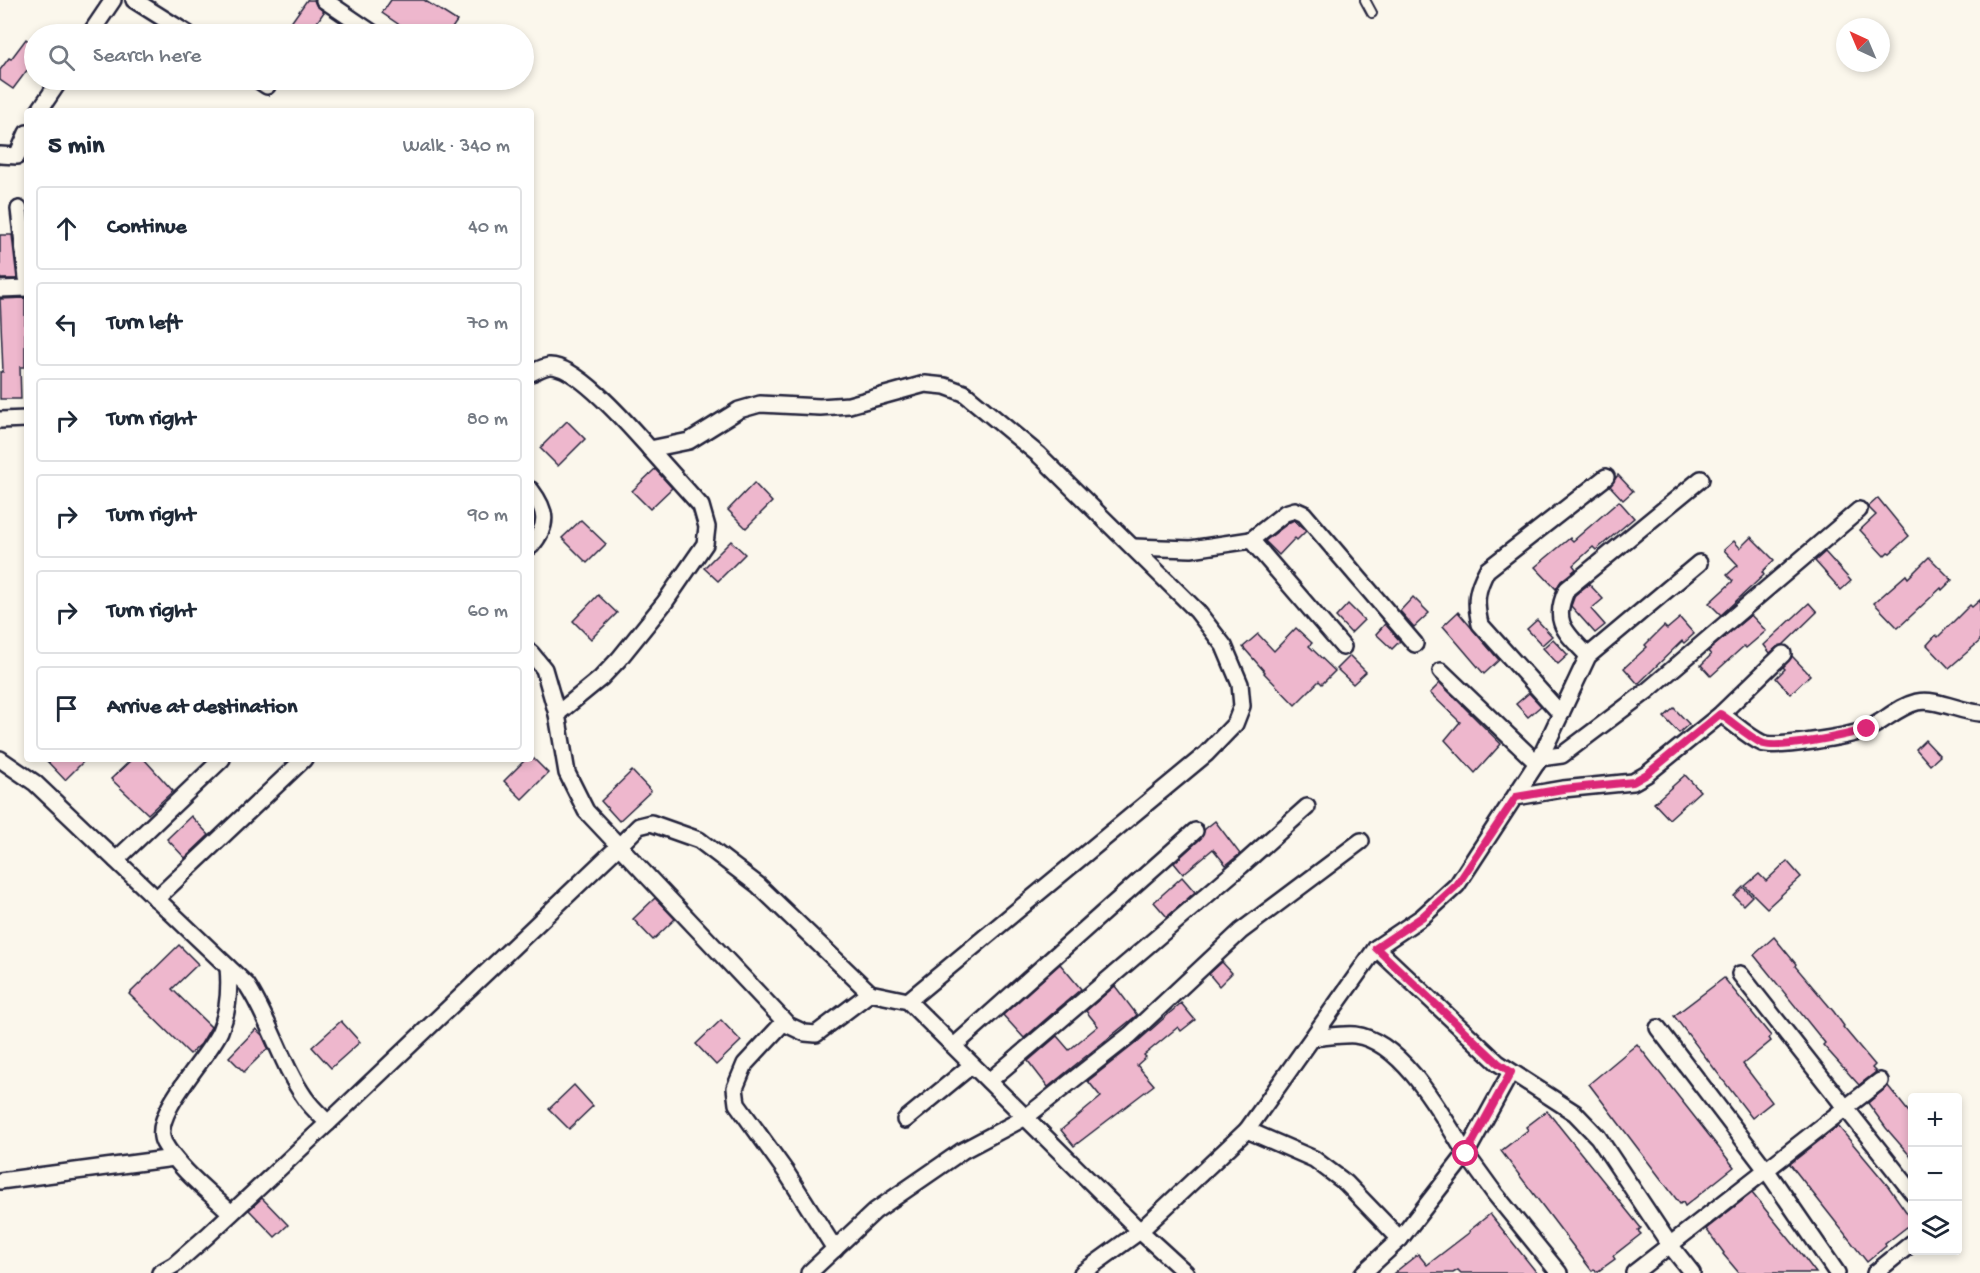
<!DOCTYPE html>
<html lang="en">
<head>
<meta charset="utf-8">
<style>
  :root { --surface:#fff; --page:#f6f6f7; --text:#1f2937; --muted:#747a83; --line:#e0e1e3 }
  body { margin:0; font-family:"Gochi Hand",sans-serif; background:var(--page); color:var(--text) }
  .controls { position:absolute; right:18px; bottom:18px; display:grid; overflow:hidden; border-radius:6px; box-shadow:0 3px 9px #0003 }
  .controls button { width:54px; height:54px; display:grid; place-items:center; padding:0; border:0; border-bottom:2px solid var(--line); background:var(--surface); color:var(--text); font:30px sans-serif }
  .compass { position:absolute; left:1836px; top:18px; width:54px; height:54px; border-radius:50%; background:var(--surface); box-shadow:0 3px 9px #0003; rotate:316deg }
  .stop { position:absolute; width:18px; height:18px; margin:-14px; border:4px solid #db2777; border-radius:50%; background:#fff }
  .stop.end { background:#db2777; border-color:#fff; box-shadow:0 2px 6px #0008 }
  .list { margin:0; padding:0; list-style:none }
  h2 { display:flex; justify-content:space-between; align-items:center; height:78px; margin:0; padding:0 24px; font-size:26px }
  h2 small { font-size:20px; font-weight:400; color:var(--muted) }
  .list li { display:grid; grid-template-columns:39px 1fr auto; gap:18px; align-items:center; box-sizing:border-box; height:84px; margin:0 12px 12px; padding:0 12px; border:2px solid var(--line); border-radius:6px }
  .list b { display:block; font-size:22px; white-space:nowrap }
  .list em { font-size:20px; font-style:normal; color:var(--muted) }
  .icon { flex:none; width:33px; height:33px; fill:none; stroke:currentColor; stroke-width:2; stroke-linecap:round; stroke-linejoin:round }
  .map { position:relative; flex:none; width:1980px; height:1273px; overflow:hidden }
  .search { position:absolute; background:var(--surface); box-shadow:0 3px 9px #0003; left:24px; top:24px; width:510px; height:66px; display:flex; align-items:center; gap:15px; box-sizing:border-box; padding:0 21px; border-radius:33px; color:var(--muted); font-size:22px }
  .panel { position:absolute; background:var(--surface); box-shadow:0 3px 9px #0003; left:24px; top:108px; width:510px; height:654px; border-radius:6px }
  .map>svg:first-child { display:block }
  .building { fill:#eeb7cd; stroke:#22223b; stroke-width:1.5 }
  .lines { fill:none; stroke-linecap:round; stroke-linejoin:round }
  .service-casing { stroke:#22223b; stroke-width:12 }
  .minor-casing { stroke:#22223b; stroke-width:20 }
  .service { stroke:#fbf7ec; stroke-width:8 }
  .minor { stroke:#fbf7ec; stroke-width:15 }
  .route { stroke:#db2777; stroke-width:8 }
</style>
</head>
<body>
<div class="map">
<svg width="1980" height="1273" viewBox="0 0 1980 1273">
  <rect width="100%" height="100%" fill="#fbf7ec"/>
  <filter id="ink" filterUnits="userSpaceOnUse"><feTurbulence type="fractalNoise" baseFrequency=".0167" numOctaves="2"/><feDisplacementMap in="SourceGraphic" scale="12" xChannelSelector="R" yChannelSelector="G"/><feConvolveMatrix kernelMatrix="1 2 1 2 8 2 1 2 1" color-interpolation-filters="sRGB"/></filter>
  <g filter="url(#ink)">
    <g class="building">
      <path d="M307,0h7l2,5 8,7 -15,22h-26z"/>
      <path d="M391,0h33l33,21 -9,13h-35l-31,-21z"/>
      <path d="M26,39l8,7v15l-21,28 -13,-9v-10l9,-12 2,1z"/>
      <path d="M0,235h12l5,44h-17z"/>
      <path d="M25,298v69h-5l1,32h-21v-27h3l-3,-73z"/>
      <path d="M567,421l18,18 -27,27 -18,-18z"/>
      <path d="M655,469l17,19 -22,21 -18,-18z"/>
      <path d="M1618,475l15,16 -10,9 -13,-14z"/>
      <path d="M754,483l18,19 -26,26 -18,-18z"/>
      <path d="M1878,498l31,38 -19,17 -2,-1 -4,4 -24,-26 16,-15 -8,-8z"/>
      <path d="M1619,501l15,17 -38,32 -3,-3 -20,18 3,4 -15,12 -5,8 -21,-22 35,-29 3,3z"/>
      <path d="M581,520l25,24 -19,19 -25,-25z"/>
      <path d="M1294,520l12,11 -9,9 -2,-2 -16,17 -14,-14 25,-19z"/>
      <path d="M1751,537l23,23 -12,12 2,3 -43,40 -12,-12 24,-22 -6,-6 11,-10 -14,-15 10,-9 6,7z"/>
      <path d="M731,541l14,13 -27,27 -14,-13z"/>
      <path d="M1825,552l26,29 -10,9 -26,-29z"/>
      <path d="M1929,557l23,23 -10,10 -1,-2 -43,40 -24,-25 32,-28 2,3z"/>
      <path d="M1589,584l14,15 -12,10 14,16 -10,8 -24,-27 4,-11z"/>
      <path d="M598,595l19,18 -26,26 -18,-18z"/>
      <path d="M1413,597l16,16 -15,14 -14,-16z"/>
      <path d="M1980,600v41l-31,27 -22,-23 9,-10 2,2 32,-32 2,2z"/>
      <path d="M1809,603l8,9 -34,33 -6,2 -7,6 -6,-8z"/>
      <path d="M1348,604l16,16 -13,13 -15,-16z"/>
      <path d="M1458,612l41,48 -15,14 -41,-48z"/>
      <path d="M1751,615l15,16 -20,17 -2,-2 -33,30 -10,-11 10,-10 -3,-4z"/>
      <path d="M1680,618l14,16 -10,9 -2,-2 -44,43 -14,-16 23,-21 -2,-2 19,-19 3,3z"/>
      <path d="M1537,620l15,16 -10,9 -15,-16z"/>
      <path d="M1385,624l15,17 -8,8 -16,-15z"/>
      <path d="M1296,628l16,15 -3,3 26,25 -13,13 -3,-3 -24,24 -31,-32 1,-1 -22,-25 15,-13 16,17z"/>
      <path d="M1553,639l15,16 -10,9 -15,-16z"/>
      <path d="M1350,656l16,16 -13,12 -16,-15z"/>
      <path d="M1792,656l18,19 -20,19 -14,-16 9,-9 -2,-2z"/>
      <path d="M1440,683l61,61 -26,29 -30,-33 15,-18 -30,-29z"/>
      <path d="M1529,693l12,13 -13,11 -12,-13z"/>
      <path d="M1674,708l15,16 -10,9 -15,-16z"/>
      <path d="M1925,740l15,16 -10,9 -14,-16z"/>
      <path d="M531,756l17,17 -26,26 -18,-18 22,-22h5z"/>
      <path d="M45,759h41l-21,21z"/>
      <path d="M132,759h12l29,32 -25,23 -37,-35z"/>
      <path d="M632,771l19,20 -32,30 -18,-20z"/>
      <path d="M1685,775l15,16 -31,28 -15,-16z"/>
      <path d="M191,816l18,19 -24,23 -18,-19z"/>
      <path d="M1215,821l25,33 -14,11 -13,-16 -30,25 -9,-11 27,-25 4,-9z"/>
      <path d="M1787,861l14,16 -34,31 -22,-22 14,-12 7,7z"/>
      <path d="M1182,877l13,15 -28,25 -13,-15z"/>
      <path d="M1743,887l9,9 -9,9 -9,-9z"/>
      <path d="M655,898l20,21 -22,21 -20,-21z"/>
      <path d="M1774,937l22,27 -1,2 39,46 10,14 -1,1 32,38 -3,3 4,4 -17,13 -36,-40 2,-2 -71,-88z"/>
      <path d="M179,945l19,19 -26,25 39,38 -10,17 -11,10 -61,-60z"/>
      <path d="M1222,962l10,11 -13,13 -10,-12z"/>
      <path d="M1060,964l21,25 -57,49 -21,-23z"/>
      <path d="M1724,978l47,58 -2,2 2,3 -28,23 29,38 -20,16 -78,-102z"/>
      <path d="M1115,986l22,29 -89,72 -20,-26 29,-25 12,14 29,-24 -12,-15z"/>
      <path d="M1181,1003l14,17 -14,11 -3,-4 -34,28 2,2 -9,8 17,20 -80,61 -13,-16 40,-33 -13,-16 48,-38z"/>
      <path d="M721,1020l20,21 -25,24 -20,-21z"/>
      <path d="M341,1021l19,21 -29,26 -19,-21z"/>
      <path d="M256,1029l6,6 6,13 -24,24 -15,-15z"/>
      <path d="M1637,1044l97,123 -49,39 -2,-4 -3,2 -91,-120z"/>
      <path d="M574,1085l19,21 -24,23 -20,-20z"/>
      <path d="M1888,1086l24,30v42l-26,-30 -18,-25z"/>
      <path d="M1547,1111l94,117 -3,3 3,3 -28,22 2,3 -18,13 -3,-3 -2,2 -91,-120 27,-21 -2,-3z"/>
      <path d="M1838,1126l50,60 24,34v3l-27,21 1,2 -19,16 -77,-98z"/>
      <path d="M1752,1193l51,63 13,17h-77l-16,-19 1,-1 -18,-24z"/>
      <path d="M262,1198l26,27 -13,12 -26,-27z"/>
      <path d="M1490,1214l47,59h-76l-3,-3 -5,3h-59l24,-19 9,11 43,-33 -1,-1z"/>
    </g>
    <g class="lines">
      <g class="service-casing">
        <path id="service" d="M1365,0l7,13"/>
      </g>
      <g class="minor-casing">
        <g id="minor">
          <path d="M134,0l54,34"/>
          <path d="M324,0l50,34"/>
          <path d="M90,34l23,-34"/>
          <path d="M258,80l9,6"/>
          <path d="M39,111l21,-31"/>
          <path d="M0,155l17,1 10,-23"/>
          <path d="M19,209l8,69"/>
          <path d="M0,289l27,-1"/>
          <path d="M531,373c5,-2 12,-6 18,-7 28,-2 83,63 101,83l39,-8 50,-31 21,-6 60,3 29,-2 76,-21 20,2 19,7 75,62 158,156 27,35 16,38 2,22 -7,18 -29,30 -298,247"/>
          <path d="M0,420l27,-1"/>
          <path d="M531,490c16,21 18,35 0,56"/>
          <path d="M1251,540l34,-27 10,-3 9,4 111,130"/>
          <path d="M1133,547l58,2 60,-9 92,107"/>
          <path d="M531,653l13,16 13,45 10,59 19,38 33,35 20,-20 12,-3 48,17 59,45 112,108"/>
          <path d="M1588,656c-22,-24 -37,-33 -21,-67l134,-110"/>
          <path d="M1441,671l96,92"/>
          <path d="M557,714l44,-36 18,-19 46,-57 40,-58 2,-17 -6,-21 -51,-57"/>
          <path d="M1561,714l-81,-90c-5,-22 -4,-34 7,-54l119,-93"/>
          <path d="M1721,714c13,9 26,22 41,29 14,6 87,-7 103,-13 19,-8 32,-23 52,-28 20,-4 43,10 63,11"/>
          <path d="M1540,758l22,-3 85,-64 212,-181"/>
          <path d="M0,759l35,24 212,202c23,35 34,79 58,113 6,9 15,17 23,25l291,-277 169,179 17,8 11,1 54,-41 38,8 232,230 46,42"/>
          <path d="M1516,797l47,-8 70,-7 14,-8 74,-60 62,-60"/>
          <path d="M116,860l106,-101"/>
          <path d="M156,899l148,-140"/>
          <path d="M1376,948l122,115 77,50 23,24 72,108 22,28"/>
          <path d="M228,967c2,22 1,43 -8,64 -11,26 -71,84 -56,112 13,24 47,51 67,70"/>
          <path d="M1740,974l172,218"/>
          <path d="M784,1022l-39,42 -10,24 2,16 49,68 49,77"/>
          <path d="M1658,1028l109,143 70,102"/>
          <path d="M1313,1038c13,-1 29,-4 42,-3 48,6 88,82 111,119l45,-82"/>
          <path d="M954,1046l241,-215"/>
          <path d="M989,1081l252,-215 66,-59"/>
          <path d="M905,1120l67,-55"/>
          <path d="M1247,1130l67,29 32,24 54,56"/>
          <path d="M0,1181l174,-23"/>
          <path d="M160,1273l14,-8 33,-29 121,-113"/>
          <path d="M809,1273l66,-62 87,-60 64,-34 104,-82 111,-104 120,-90"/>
          <path d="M1082,1273l58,-42 107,-101 129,-182 46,-31 35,-32 83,-127 48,-102 111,-93"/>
          <path d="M1363,1273l37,-34 66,-85 29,40 64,79"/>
          <path d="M1634,1273l246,-192"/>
          <path d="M1875,1273l37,-30"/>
        </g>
      </g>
      <use href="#service" class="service"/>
      <use href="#minor" class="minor"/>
    </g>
  </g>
  <g class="lines" filter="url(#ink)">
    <path class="route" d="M1466,1154l45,-82 -13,-9 -122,-115 46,-31 35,-32 59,-88 47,-8 70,-7 14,-8 73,-60c10,6 34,27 44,30 18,5 84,-9 103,-15"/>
  </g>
</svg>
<div class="controls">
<button>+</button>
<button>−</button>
<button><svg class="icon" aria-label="layers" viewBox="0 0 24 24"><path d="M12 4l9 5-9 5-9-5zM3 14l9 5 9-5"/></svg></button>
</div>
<svg class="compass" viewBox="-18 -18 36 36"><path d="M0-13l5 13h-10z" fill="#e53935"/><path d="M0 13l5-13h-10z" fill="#747a83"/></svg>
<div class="stop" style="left:1466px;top:1154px"></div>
<div class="stop end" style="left:1867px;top:729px"></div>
<div class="search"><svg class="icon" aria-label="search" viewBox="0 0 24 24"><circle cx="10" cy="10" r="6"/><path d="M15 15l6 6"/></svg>Search here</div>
<section class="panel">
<h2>5 min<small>Walk · 340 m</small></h2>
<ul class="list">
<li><svg class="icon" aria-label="ahead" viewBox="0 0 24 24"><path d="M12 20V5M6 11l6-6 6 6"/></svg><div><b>Continue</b></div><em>40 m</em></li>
<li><svg class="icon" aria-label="left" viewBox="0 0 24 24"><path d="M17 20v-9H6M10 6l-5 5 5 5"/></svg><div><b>Turn left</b></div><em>70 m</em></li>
<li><svg class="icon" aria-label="right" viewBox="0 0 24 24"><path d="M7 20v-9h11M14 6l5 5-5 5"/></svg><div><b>Turn right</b></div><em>80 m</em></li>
<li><svg class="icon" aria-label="right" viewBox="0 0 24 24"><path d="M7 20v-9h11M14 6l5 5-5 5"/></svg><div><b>Turn right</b></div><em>90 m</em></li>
<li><svg class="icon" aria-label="right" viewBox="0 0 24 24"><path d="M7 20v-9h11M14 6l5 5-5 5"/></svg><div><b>Turn right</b></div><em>60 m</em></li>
<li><svg class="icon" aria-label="arrive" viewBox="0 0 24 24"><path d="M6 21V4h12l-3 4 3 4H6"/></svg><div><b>Arrive at destination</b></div></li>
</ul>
</section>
</div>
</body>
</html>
